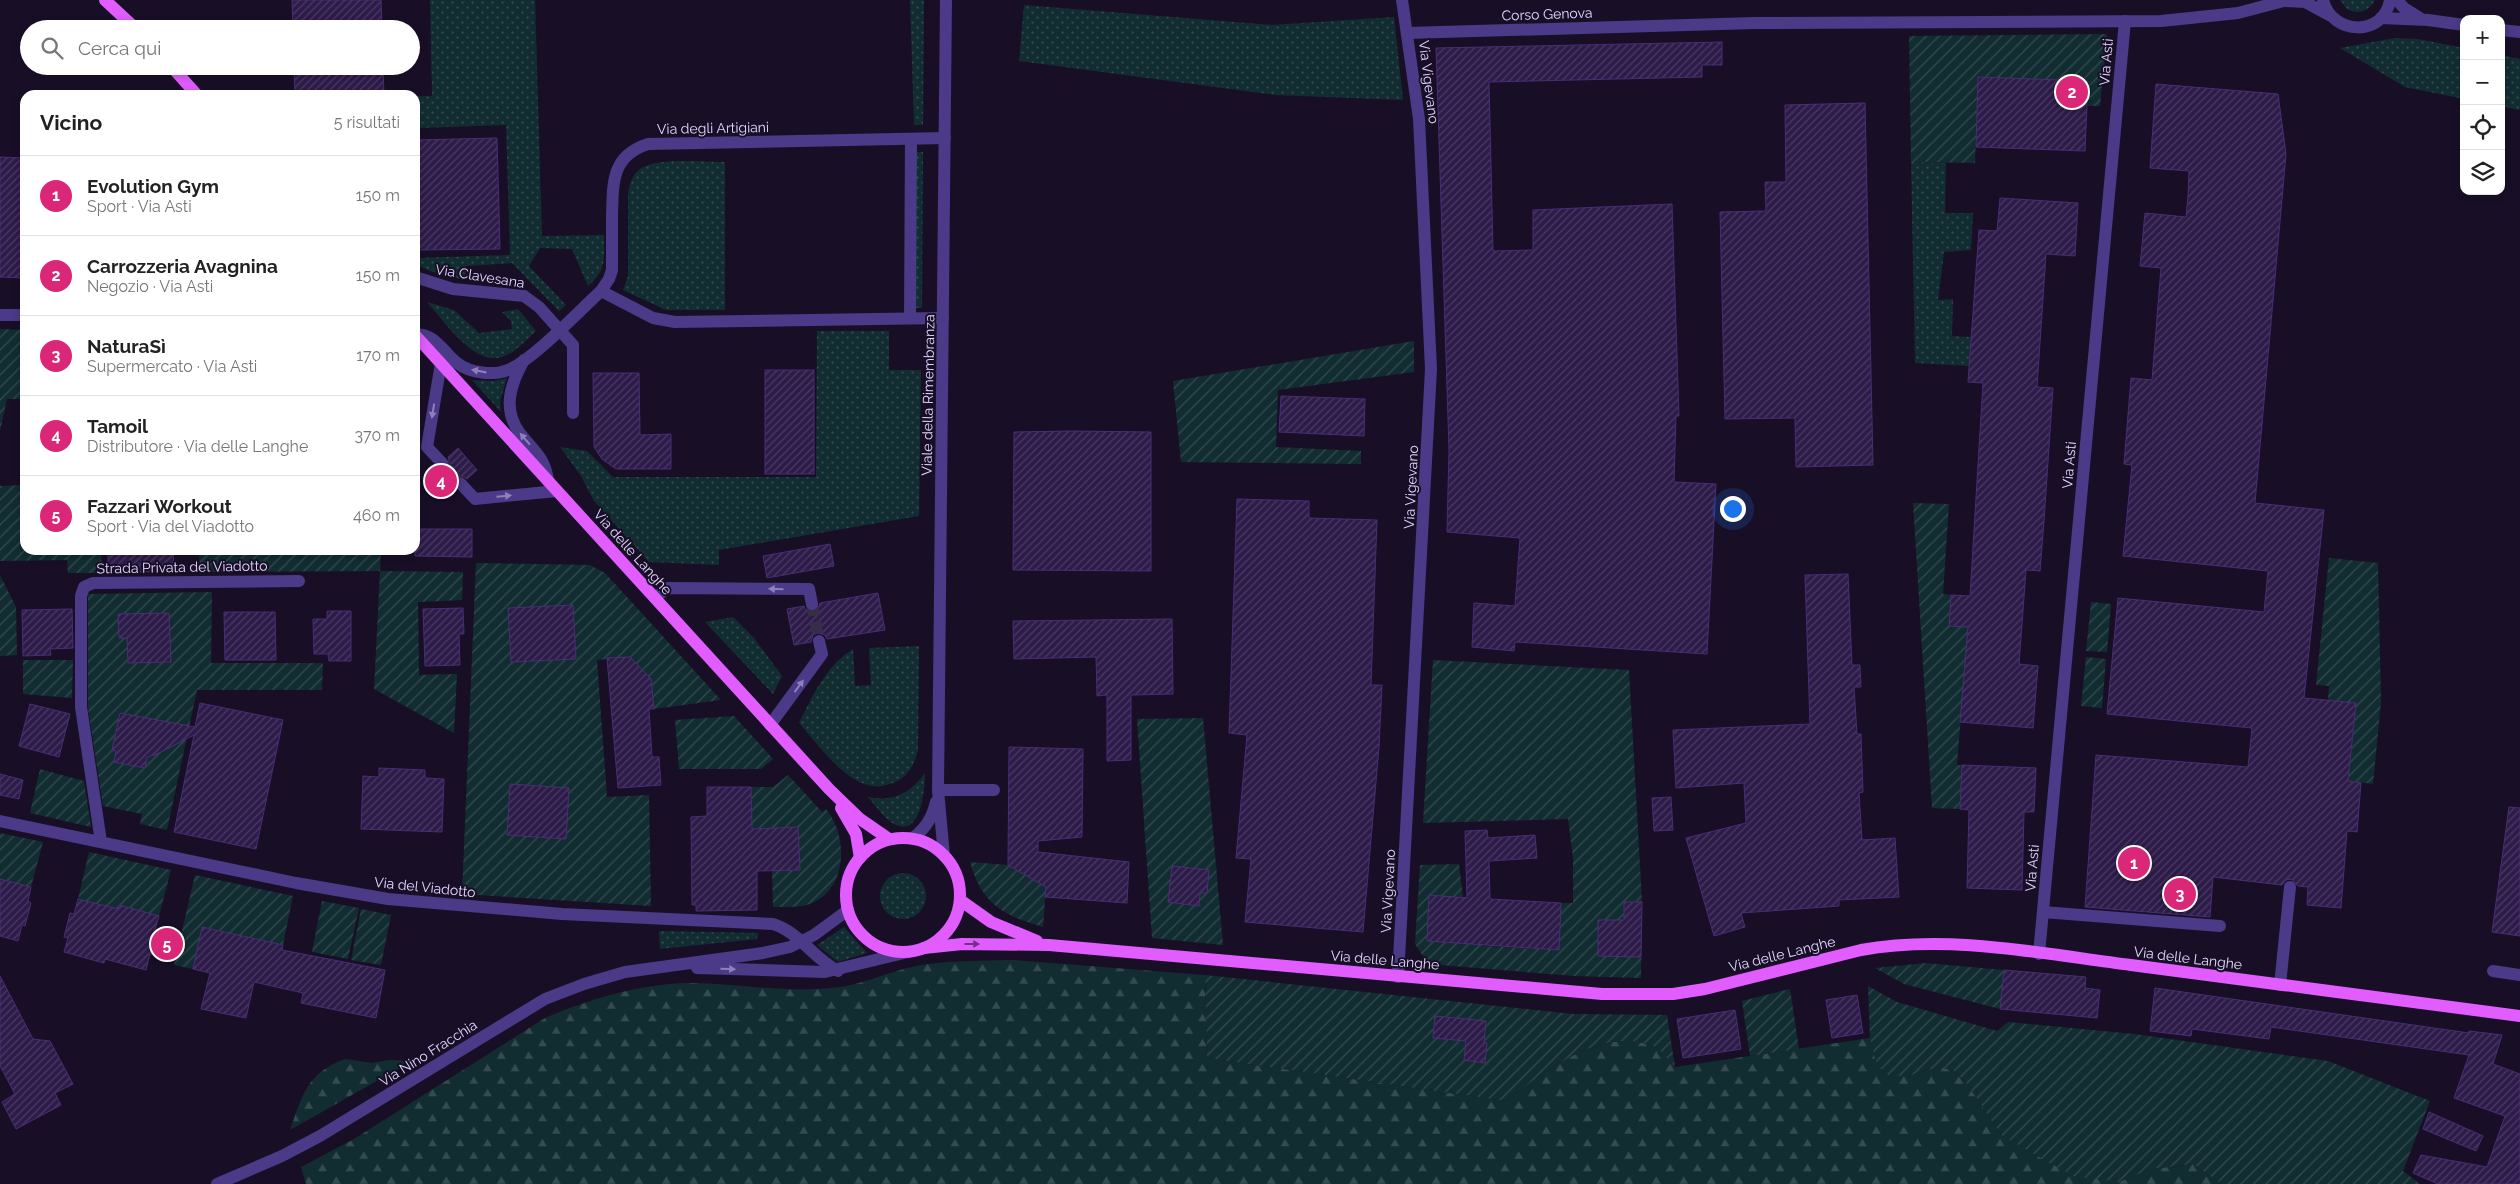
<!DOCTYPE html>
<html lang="it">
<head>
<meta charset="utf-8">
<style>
  :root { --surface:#fff; --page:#f6f6f6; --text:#222; --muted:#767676; --line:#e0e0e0; --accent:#db2777 }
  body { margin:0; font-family:Raleway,sans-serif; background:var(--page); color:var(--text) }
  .controls { position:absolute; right:15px; top:15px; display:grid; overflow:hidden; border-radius:10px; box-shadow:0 2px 8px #0003 }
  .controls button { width:45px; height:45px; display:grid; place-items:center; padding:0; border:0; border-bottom:1px solid var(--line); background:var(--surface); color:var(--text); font:25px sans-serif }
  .you { position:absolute; left:1732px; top:508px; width:18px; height:18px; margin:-12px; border:4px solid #fff; border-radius:50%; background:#1a73e8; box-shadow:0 0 0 8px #1a73e833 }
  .badge { display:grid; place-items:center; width:32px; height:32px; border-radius:50%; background:var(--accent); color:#fff; font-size:16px; font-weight:700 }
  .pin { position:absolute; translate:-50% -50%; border:2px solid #fff; box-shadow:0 1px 5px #0006 }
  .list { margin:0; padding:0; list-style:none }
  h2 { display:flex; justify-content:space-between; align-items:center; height:65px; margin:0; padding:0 20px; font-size:21px }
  h2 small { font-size:16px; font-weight:400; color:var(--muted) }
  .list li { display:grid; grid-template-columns:32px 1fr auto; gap:15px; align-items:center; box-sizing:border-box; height:80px; padding:0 20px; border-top:1px solid var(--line) }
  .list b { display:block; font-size:19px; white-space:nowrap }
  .list p { margin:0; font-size:16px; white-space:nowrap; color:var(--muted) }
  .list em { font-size:16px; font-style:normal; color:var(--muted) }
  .icon { flex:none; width:28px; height:28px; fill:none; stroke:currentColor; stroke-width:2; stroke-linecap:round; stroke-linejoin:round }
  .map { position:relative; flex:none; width:2520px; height:1184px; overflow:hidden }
  .search { position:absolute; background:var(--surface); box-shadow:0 2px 8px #0003; left:20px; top:20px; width:400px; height:55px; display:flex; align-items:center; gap:12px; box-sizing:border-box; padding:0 18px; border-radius:28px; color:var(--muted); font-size:19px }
  .panel { position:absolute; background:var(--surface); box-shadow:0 2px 8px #0003; left:20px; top:90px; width:400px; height:465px; border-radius:15px }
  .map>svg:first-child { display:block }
  .grass { fill:url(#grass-dots) }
  .forest { fill:url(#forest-firs) }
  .garden { fill:url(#garden-furrows) }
  .building { fill:url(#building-hatch); stroke:#492d75 }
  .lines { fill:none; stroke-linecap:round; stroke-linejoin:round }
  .minor-tunnel { stroke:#362d47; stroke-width:12; stroke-dasharray:12 6; stroke-linecap:butt }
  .minor { stroke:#4b3a87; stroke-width:12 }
  .major { stroke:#e15dff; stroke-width:12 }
  .oneway { fill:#8f80bd }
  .oneway2 { fill:#723288 }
  .labels { text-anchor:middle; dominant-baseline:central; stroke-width:4; stroke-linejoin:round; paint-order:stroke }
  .street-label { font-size:14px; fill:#e2d6ff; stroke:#180f27 }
</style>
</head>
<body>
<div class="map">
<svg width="2520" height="1184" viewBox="0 0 2520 1184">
  <defs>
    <pattern id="grass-dots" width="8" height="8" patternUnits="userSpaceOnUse" patternTransform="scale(1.25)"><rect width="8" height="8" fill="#122d31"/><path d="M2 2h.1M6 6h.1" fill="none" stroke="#344b50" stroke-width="1.8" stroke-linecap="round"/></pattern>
    <pattern id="forest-firs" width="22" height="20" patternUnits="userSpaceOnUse" patternTransform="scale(1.25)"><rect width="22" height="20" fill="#122d31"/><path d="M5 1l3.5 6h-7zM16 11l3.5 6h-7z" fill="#344b50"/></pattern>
    <pattern id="garden-furrows" width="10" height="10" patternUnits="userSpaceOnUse" patternTransform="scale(1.25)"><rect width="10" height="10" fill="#122d31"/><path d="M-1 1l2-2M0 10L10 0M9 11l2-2" fill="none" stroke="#344b50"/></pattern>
    <pattern id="building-hatch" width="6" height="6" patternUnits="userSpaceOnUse" patternTransform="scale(1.25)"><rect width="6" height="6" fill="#2d1b49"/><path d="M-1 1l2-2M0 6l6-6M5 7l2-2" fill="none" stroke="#4b3b64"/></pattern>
  </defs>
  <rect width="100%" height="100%" fill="#180f27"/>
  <g class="grass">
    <path d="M430,0h105l7,236 62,-1c0,23 3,35 -16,51l-16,-37 -32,-1 -11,18 37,39 -7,6 -47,-48 -46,3 -1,14 -35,-9 -15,-7v-9v3l95,-3 -4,-130 -88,3 -1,-32h15z"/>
    <path d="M910,0h14l-1,125h-9z"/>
    <path d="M2340,0h35c-7,12 -17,15 -28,9z"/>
    <path d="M1024,5l248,20 122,-8 9,83 -128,-5 -256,-34z"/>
    <path d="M2395,38l23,1 46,9v51l-59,-12 -65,-39z"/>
    <path d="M2501,55l19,4v51l-19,-4z"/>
    <path d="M914,152h9l-1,156h-8z"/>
    <path d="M725,162v148h-59l-43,-20 5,-14v-83c2,-9 4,-18 12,-24 17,-12 64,-7 85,-7z"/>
    <path d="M1911,162l35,1 -1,50h28l-2,37 -27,2 -6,48 15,-1 -1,37 19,1 -2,29 -54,-3z"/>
    <path d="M427,302l27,8 25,23 33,-4 -1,-8 -9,-9 16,-3 18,22c-10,9 -21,22 -34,26 -28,9 -58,-36 -75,-55z"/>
    <path d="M817,331h72v39h32l-2,146 -200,34v15l-70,-3 -55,-61 -13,-25 -21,-29 27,4 26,26h203z"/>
    <path d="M507,378l-7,23 1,11 -29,-32 22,1z"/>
    <path d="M733,617l21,21 28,38 -9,18 -68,-72z"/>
    <path d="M919,646l-1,104c-4,16 -11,29 -28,34 -36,14 -69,-37 -91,-61 15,-29 26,-56 54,-74l2,37 16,-1 -2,-37z"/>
    <path d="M925,773c0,13 -3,60 -26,53 -12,-3 -23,-20 -31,-29 26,5 41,-3 57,-24z"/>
    <circle cx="903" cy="896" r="23"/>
    <path d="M844,927l23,26 -29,9 -21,-17z"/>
    <path d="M659,931l99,2 -1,6 -97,10z"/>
  </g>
  <g class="forest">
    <path d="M1014,960l191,15 2,83 298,43c41,-29 94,-75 148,-55 8,3 17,15 22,21l195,-29 7,28 30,10 33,-9 14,4 12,11 35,53 118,47 32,-13 42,-5 29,20h-1916l-5,-17 53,-28 191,-121c45,-19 94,-34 143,-35 48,0 96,10 143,5 30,-2 56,-16 85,-22 32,-6 65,-5 98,-6z"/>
    <path d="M345,1059l27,4 17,-3 23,1 -122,69c13,-36 17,-57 55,-71z"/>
  </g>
  <g class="garden">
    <path d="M2107,34l-7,72h-13l1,-25 -110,-4 -3,86 -64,-1 -2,-126z"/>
    <path d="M0,329l25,1v69h-18l-7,32z"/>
    <path d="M1414,341v31l-136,18 -2,57 85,4v13l-180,-2 -8,-81z"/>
    <path d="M25,485v65h76l1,23h-34l-1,-13 -67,1v-75z"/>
    <path d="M1913,503l36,1 -6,90 8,1 -2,31 19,1 -11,138h5l-2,44 -28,-1z"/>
    <path d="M199,550h182l-1,21 83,1 -1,28 -44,2 1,73 38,-1 -3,59 -80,-44 6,-118 -180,1z"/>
    <path d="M2329,558l49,5 3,139 -8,82 -25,-3 8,-78 -28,-3 1,-14 -13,-1z"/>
    <path d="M476,563l114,2 15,8 116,127 -67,9 -3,-30 -21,-22 -33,3 10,137 42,-2 2,111 -189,-12z"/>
    <path d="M0,575l16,32 1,48 -17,1z"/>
    <path d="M212,592l-1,71h112l-1,27h-125l-30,140 -27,-6 2,-10 -39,-8 -15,-98v-114z"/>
    <path d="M2091,602l20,2 -4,48 -21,-1z"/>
    <path d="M2086,657l20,2 -4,49 -21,-2z"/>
    <path d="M23,660h50l-1,38 -49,-4z"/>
    <path d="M1433,660l196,10 13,232 -1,76 -67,-2 -146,-12 -13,-20 5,-79 39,-1 4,33 22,2 -2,47 76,4 2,-47h12v-45l-5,-39 -145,4z"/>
    <path d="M734,716l39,43 -12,10h-82l-4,-49z"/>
    <path d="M1203,718l20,227 -71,-7 -15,-219z"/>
    <path d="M40,769l44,12 7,46 -61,-14z"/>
    <path d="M788,775l34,37 4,-3c22,26 22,79 -14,94 -11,5 -27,4 -39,4l-1,-36 28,-2 -2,-42 -46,2 -1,-42h22z"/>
    <path d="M0,833l43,9 -12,45 -31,-8z"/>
    <path d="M89,852l82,18 -12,46 -40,-10 -1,3 -40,-10z"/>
    <path d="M970,862l38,3 38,22 -3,40c-40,-11 -62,-24 -73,-65z"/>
    <path d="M195,875l98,21 -10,49 -81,-18 -9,42 -19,-4z"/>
    <path d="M322,901l37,7 -11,51 -36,-7z"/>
    <path d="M361,909l30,6 -10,50 -30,-5z"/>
    <path d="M1926,963l78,7 -4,39 -96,-25 -29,-16z"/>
    <path d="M1205,975l368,39 94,1 8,52c-6,-6 -14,-18 -22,-21 -54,-20 -107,26 -148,55l-298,-43z"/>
    <path d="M1868,986l29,16 100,29 11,-9 126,12 194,27 102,40 -27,70 17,13h-198l-29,-20 -42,5 -32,13 -46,-6 -72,-41 -35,-53 -12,-11 -14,-4 -33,9 -19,-1 -11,-9 -7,-28z"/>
    <path d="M1790,989l9,60 -49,7 -8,-55z"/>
  </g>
  <g class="building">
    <path d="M292,0h89l1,29h-89z"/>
    <path d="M1722,42v23h-20v12l-213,5 4,169 40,-1v-40l139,-6 7,212h-3l-2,66 42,2 -9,170 -192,-12 -1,9 -42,-4 2,-44 41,3 5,-68 -73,-6 2,-82 -13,-402z"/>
    <path d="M294,66h89l1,29h-89z"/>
    <path d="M1978,77l110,4 -3,70 -109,-4z"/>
    <path d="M2156,84l122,10 8,60 -31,349 69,7 -20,188 52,5 -8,78 13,2 -4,49 -10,-1 -6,77 -34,-3 1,-18 -10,-1 -7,-7 -5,1 -4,5 -69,-8 -3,40 -125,-10 11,-152 152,12 4,-39 -145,-14 11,-116 146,14 4,-41 -145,-15 9,-91 -8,-1 7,-86 21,2 9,-112 -21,-2 5,-53 41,4 2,-21 1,-25 -39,-3z"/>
    <path d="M1865,103l8,362 -77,2 -1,-49 -70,1 -5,-207 46,-1 -1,-29h21l-1,-77z"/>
    <path d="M497,138l3,111 -81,1 -3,-110z"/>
    <path d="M0,157l25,1v120l-25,-1z"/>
    <path d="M2000,198l78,5 -3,53 -29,-2 -9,133 16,1 -9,133 -4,50 -14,-1 -7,94 19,2 -5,62 -73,-6 8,-95 -19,-1 2,-31 19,1 13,-213 -15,-1 11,-152 18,1z"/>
    <rect x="765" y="370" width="49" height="104"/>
    <path d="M593,373h46l1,62 31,-1v35h-55l-14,-10 -8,-12z"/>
    <path d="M1281,396l84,3 -1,37 -85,-4z"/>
    <path d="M1069,431l82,1v139l-138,-1 1,-138z"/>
    <path d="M458,448l19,22 -10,9 -4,-3 -7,2 -3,4 2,8 -10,9 -19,-21 10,-10 4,3 7,-2 3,-4 -2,-8z"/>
    <path d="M1237,499l72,2v17l68,2 -6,165h11l-3,62 -16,185 -118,-10 6,-63 -15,-1 11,-123 -18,-2z"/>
    <path d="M415,529h57v28l-57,-1z"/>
    <path d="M830,544l4,22 -67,12 -4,-22z"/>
    <path d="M108,550h65l1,21 -66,2z"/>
    <path d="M1848,574l4,91h8l1,22h-7l3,47h4l2,58 -4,1 3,47 33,-2 4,59 -60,3v6l-98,7 4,14 -31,9 -28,-98 60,-15 -2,-40 -68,5 -3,-58 137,-6 -5,-149z"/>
    <path d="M878,593l7,37 -58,9 -2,-4 -7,-2 -5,2 -2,7 -17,3 -7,-36 17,-3 2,4 7,2 5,-2 2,-7z"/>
    <path d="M573,605l3,54 -65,3 -3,-54z"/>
    <path d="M463,608l1,26h-5l1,31 -35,1 -2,-57z"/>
    <path d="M72,609l1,39 -23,1 1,6 -28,1 -1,-46z"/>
    <path d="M327,611h24v50h-22l-1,-7h-14l-1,-35h14z"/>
    <path d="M224,612h51l1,48h-51z"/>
    <path d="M169,613l2,49 -43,1 -1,-25h-8l-1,-24z"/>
    <path d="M1172,619l1,75 -42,1v65l-24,1v-66l-10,1 -1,-39 -82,2 -1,-38z"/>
    <path d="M630,657l21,22 3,30h-5l3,48h7l2,28 -43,3 -11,-130z"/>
    <path d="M200,703l83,17 -27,129 -82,-17 20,-97 -37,19 -10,3 -2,11 -31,-6 2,-11 -4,-1 8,-37 75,14z"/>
    <path d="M30,704l40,10 -11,43 -40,-11z"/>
    <path d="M1009,747l74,2 -1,88 -44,4v11l91,10 -2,41 -82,-6 1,-10 -38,-22z"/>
    <path d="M1962,765l74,3 -2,44h-10l-2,78 -55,-2 2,-78 -9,-1z"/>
    <path d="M379,768l46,2v8l19,1 -2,53 -81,-3 2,-53 16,1z"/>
    <path d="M0,774l23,6 -4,19 -19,-4z"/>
    <path d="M510,784l59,4 -3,51 -59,-4z"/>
    <path d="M707,787h44l1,42 46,-2 2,43 -43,1v39l-61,1v-6h-4l-1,-88 16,-1z"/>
    <path d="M1671,797l2,33 -19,1 -2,-33z"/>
    <path d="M2509,807l11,1v128l-28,-4z"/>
    <path d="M1487,830l1,8 47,-3 2,23 -48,3 1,38 71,4 -2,47 -132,-9 2,-46 38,3 -2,-67z"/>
    <path d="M1172,866l37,4 -2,23h-7l-1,13 -31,-4z"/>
    <path d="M0,879l31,8 -3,14 3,2 -6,23 -3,-1 -4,16 -18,-5z"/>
    <path d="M78,899l40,10 1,-4 40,11 -4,14 4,1 -6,24 -3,-1 -4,16 -41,-11 -1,4 -40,-11 4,-14 -4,-1 6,-24 4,1z"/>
    <path d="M1624,902h18l-1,55 -43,-1v-36h26z"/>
    <path d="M202,927l81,18 -1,5 103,20 -9,48 -75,-15 2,-10 -49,-11 -8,36 -45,-9 9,-36 -17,-4z"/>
    <path d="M2004,970l82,7 -1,11 15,2 -3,28 -97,-9z"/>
    <path d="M0,976l33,63 17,2 23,43 -18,9 6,12 -45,24 -14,-27 13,-8 -15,-28z"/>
    <path d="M2155,988l314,45v-2l33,4 -9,29 27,10v110h-82l-25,-11 8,-18 66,12 18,-51 -51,-18 15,-43 -198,-28 -2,12 -77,-10 -1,7 -41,-5z"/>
    <path d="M1857,995l6,38 -31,5 -6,-38z"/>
    <path d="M1735,1010l6,39 -58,9 -6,-39z"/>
    <path d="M1435,1016l51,5 -2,21 3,1 -2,20 -21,-3 2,-19 -33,-3z"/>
    <path d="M2429,1112l54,24 -7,15 -53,-22z"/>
  </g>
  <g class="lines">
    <g class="minor-tunnel">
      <path d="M442,463l19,21"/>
      <path d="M812,604l7,37"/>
    </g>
    <g class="minor">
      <path d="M2323,0c9,36 61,37 67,0"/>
      <path d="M2397,0l7,8 16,10"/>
      <path d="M2285,1l20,1 24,13"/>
      <path d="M2381,18l47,2 36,5"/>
      <path d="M2501,30l19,2"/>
      <path d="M1407,33l348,-10 406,-2 77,-8 49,-13"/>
      <path d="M415,277l38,12 71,7 15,11 34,38v68"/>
      <path d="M601,291l52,27 22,4 268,-4"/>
      <path d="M0,315h25"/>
      <path d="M910,318l1,-179"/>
      <path d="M415,334c21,0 27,17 42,29 13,10 36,13 51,7 26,-11 70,-58 93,-79l8,-12 3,-9c0,-18 0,-36 0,-54 1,-33 -1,-60 36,-72l297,-6"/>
      <path d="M524,360c-13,23 -22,48 -5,72 14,19 26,24 29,49"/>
      <path d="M441,363l-14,84 15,16"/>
      <path d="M461,484l14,15 82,-8"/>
      <path d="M655,598l12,-10 142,1 3,15"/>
      <path d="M770,725l52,-71 -3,-13"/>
      <path d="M938,790h56"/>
      <path d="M0,821l296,62 92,16 174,15 211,10c26,8 40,34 65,47"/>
      <path d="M913,838c13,-10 19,-20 23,-36"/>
      <path d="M101,842l-20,-135v-111l3,-9 9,-4 206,-2"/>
      <path d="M944,856l-6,-66 8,-790"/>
      <path d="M2043,912l177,14"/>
      <path d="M2039,954l86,-933"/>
      <path d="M697,968l128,4 83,-20"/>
      <path d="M2493,971l27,4"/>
      <path d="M1398,977l33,-608 -12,-250 -17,-119"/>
      <path d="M2280,985l10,-98"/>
      <path d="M217,1184l65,-28 38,-20 225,-137 39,-15 41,-12 138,-19 27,-6 24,-12 34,-25"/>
    </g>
    <g class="major">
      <path d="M105,0l31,29"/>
      <path d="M171,66l26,29"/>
      <path d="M415,335l414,454 31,30 29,20"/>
      <path d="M841,808l15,26 4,24"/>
      <circle cx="903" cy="895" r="57"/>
      <path d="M960,900l31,22 46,19"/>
      <path d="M924,948l38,-4 87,1 553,49h71l32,-5 156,-39c88,-16 182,4 270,15 130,17 259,34 389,51"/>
    </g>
  </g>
  <defs><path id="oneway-solid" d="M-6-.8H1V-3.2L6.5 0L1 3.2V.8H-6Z" transform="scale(1.25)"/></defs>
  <g class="oneway">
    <use href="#oneway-solid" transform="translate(479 371) rotate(-169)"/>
    <use href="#oneway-solid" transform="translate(433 411) rotate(99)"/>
    <use href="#oneway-solid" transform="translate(525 439) rotate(-131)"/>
    <use href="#oneway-solid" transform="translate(504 496) rotate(-5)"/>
    <use href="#oneway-solid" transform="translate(776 589) rotate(-179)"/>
    <use href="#oneway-solid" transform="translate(799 686) rotate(-54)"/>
    <use href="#oneway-solid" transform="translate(728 969) rotate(2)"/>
  </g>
  <use class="oneway2" href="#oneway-solid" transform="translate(972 944)"/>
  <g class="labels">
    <g class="street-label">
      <text transform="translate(1547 14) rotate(-2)">Corso Genova</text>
      <text transform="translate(2106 62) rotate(-85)">Via Asti</text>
      <text transform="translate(1429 82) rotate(83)">Via Vigevano</text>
      <text transform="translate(713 128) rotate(-1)">Via degli Artigiani</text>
      <text transform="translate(480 276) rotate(9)">Via Clavesana</text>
      <text transform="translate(928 395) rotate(-89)">Viale della Rimembranza</text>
      <text transform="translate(2069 465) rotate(-85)">Via Asti</text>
      <text transform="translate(1411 487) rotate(-87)">Via Vigevano</text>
      <text transform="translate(633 552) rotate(48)">Via delle Langhe</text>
      <text transform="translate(182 567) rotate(-1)">Strada Privata del Viadotto</text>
      <text transform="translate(2032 868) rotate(-85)">Via Asti</text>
      <text transform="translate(425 887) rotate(6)">Via del Viadotto</text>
      <text transform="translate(1388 891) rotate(-87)">Via Vigevano</text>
      <text transform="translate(1782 954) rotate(-14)">Via delle Langhe</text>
      <text transform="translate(2188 958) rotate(7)">Via delle Langhe</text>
      <text transform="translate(1385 960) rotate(5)">Via delle Langhe</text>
      <text transform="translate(428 1053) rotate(-32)">Via Nino Fracchia</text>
    </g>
  </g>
</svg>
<div class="controls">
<button>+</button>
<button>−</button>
<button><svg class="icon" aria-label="locate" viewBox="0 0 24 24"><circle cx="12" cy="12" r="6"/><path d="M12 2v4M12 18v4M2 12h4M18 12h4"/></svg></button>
<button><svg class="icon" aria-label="layers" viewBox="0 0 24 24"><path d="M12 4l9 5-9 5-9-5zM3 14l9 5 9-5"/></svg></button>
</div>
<div class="you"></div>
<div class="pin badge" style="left:2134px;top:863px">1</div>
<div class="pin badge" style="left:2072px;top:92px">2</div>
<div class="pin badge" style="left:2180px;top:894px">3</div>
<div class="pin badge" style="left:441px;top:481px">4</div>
<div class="pin badge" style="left:167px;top:944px">5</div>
<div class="search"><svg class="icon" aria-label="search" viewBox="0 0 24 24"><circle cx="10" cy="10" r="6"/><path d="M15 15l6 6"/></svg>Cerca qui</div>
<section class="panel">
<h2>Vicino<small>5 risultati</small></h2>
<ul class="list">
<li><span class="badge">1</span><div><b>Evolution Gym</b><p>Sport · Via Asti</p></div><em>150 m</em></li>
<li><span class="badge">2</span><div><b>Carrozzeria Avagnina</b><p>Negozio · Via Asti</p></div><em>150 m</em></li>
<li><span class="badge">3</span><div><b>NaturaSì</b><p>Supermercato · Via Asti</p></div><em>170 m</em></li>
<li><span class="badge">4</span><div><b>Tamoil</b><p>Distributore · Via delle Langhe</p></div><em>370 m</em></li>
<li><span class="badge">5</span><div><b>Fazzari Workout</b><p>Sport · Via del Viadotto</p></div><em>460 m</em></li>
</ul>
</section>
</div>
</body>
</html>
